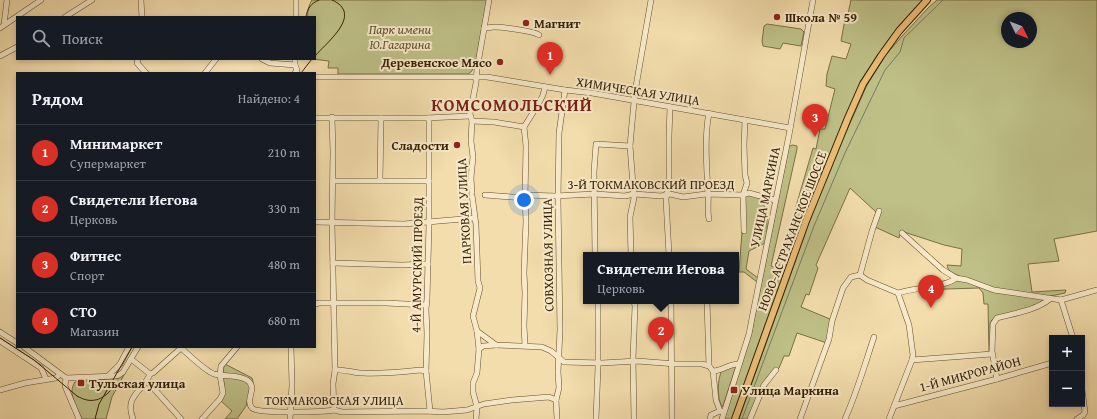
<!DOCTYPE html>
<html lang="ru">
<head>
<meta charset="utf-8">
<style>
  :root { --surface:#171b24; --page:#20242c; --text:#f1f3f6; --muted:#9ea1a6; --line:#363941; --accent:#d93025 }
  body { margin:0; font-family:"Gentium Book Plus",serif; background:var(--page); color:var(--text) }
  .controls { position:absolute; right:12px; bottom:12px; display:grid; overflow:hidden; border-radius:0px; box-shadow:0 2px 6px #0003 }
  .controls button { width:36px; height:36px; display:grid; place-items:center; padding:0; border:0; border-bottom:1px solid var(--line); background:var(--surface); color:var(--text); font:20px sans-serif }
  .compass { position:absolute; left:1001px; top:12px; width:36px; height:36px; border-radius:50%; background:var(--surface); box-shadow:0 2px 6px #0003; rotate:133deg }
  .you { position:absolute; left:524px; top:200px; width:14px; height:14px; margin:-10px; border:3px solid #fff; border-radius:50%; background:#1a73e8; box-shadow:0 0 0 6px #1a73e833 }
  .badge { display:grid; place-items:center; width:26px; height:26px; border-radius:50%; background:var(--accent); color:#fff; font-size:13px; font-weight:700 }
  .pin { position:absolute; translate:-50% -33px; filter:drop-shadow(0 1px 2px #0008) }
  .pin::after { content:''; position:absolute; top:21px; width:14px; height:12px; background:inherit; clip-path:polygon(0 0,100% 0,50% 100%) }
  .popup { position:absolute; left:583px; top:252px; width:156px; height:52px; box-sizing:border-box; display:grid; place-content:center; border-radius:0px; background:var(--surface); filter:drop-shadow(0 1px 3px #0005); font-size:13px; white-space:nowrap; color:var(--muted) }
  .popup b { font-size:15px; color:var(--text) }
  .popup::after { content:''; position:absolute; left:50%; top:100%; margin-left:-8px; border:8px solid transparent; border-top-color:var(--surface) }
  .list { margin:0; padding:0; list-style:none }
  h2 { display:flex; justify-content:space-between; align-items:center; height:52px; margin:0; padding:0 16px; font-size:17px }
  h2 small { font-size:13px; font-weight:400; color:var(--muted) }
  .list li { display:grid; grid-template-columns:26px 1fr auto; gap:12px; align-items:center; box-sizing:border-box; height:56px; padding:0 16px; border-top:1px solid var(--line) }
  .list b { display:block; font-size:15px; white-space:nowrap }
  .list p { margin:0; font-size:13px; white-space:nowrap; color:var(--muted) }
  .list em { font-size:13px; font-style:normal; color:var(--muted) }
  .icon { flex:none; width:22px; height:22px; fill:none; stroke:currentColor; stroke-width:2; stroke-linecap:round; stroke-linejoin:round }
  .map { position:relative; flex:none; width:1097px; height:419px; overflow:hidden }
  .search { position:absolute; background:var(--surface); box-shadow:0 2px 6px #0003; left:16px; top:16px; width:300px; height:44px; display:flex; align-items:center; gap:10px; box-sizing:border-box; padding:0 14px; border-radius:0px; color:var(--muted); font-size:15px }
  .panel { position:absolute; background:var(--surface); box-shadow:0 2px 6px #0003; left:16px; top:72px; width:300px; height:276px; border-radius:0px }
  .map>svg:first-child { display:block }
  .green { fill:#bec087; stroke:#7a6f44; fill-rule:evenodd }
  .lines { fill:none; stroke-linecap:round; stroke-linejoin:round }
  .stream { stroke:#727c67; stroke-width:1 }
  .minor-casing { stroke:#644e2b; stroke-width:6 }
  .major-casing { stroke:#351e00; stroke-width:8 }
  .minor { stroke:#f7e9c9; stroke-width:5 }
  .major { stroke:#eabe76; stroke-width:6 }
  .tram { stroke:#351e00; stroke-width:1 }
  .poi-dot { fill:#8f2418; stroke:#f7e9c9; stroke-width:1.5 }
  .labels { text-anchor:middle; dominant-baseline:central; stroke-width:4; stroke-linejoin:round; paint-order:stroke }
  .poi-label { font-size:13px; font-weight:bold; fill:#351e00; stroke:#f7e9c9; text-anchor:start }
  .park-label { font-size:13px; font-style:italic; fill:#5e4f28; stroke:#f7e9c9 }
  .street-label { font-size:13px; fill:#351e00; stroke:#f7e9c9 }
  .district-label { font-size:17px; font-weight:bold; letter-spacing:1px; fill:#7a1f14; stroke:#f7e9c9 }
</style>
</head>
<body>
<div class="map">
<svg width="1097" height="419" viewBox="0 0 1097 419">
  <rect width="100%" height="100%" fill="#f3ddac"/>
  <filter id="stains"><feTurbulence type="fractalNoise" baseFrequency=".005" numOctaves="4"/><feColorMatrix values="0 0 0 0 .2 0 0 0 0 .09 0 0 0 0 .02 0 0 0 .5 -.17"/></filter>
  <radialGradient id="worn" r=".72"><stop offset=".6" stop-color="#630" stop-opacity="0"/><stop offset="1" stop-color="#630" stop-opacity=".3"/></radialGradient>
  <g class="green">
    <path d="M312,0h175l-12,66 -4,6 -3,2h-130v-6h-10l1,-7 -17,-2h3v-42h-7c-1,-6 1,-12 4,-17z"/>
    <path d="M851,0h73c-26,24 -47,52 -62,84l-45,102 -84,233h-9l27,-84 38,-189 4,-1 4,1v3l-26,117 7,2 35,-120 3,1 4,-20h5l10,-40 -9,-3 1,-12 5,-18 14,3 5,-15 -10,-3 4,-22 9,2 1,-5 -7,-2z"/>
    <path d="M937,0h160v231l-43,8 5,22 -31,3 4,28 34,-2 -1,3 -14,3 -21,12 -34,8 -4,4 -2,3 1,26 -2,2 -1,-47h-4l-1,-11 -4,-5 -65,2 47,-13c-6,-4 -13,-4 -14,-12l14,1 1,-17 -18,-4 -43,-14 -2,7 -24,-11 -3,-2 4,-13 -26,-24 -34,77 2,3 -9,27 -3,-1 -5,13 29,12 -3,24 -30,-10 -8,23h-5l-5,12 -8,9 -22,42h-10l83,-233 45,-101 17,-28 19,-22 25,-27zM1007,18h24v24h-24z"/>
    <path d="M767,24l34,5 3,3 -3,14 -18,-3 -3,6 -17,-3 -1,-5 2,-15z"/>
    <path d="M746,195l12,2 9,13v22l-2,11 -16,8 -3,18 12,9 -1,4 -13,-10h-5l3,-40h3v-34z"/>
    <path d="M225,364l27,14 1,4 -7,24 -9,13h-12l7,-8 -11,-10c8,-14 -2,-26 4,-37z"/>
    <path d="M736,366l-13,40 -1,1c-5,-9 -5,-27 0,-37z"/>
    <path d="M125,373l-13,24 -6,22h-24c-5,-11 -15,-26 -7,-37l44,-4z"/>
  </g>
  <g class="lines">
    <path class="stream" d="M742,419l72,-193 31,-73 40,-83 15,-18 4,-14 39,-38"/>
    <g class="minor-casing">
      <g id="minor">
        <path d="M141,0l1,17"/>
        <path d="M65,17l27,-17"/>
        <path d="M296,17v-17"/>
        <path d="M4,25l3,-25"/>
        <path d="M0,28l41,-28"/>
        <path d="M484,28c4,0 7,-1 10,-1 7,0 40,4 45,8"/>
        <path d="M0,56l17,-9"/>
        <path d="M138,59l-1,4 9,10"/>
        <path d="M262,59l8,4 25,2"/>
        <path d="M295,59v6l2,5 -2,3"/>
        <path d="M205,73l11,-14"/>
        <path d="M315,77h172l78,13 27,3 198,35"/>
        <path d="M332,117l1,35 -1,71 3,147 -2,14 1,26"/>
        <path d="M315,118h111l44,-2"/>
        <path d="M429,118v107l-2,74 -1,10 1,25 -1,37 4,40"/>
        <path d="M472,121l22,1 30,5"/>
        <path d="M380,180l1,-62"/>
        <path d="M333,181h96"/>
        <path d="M485,195l40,3"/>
        <path d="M525,195l30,1 40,-2 30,2 9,-2 27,2 9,-2 13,3 23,-3 37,1 6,-2 26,7"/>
        <path d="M709,219c-2,-9 0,-16 -1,-25 -1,-25 -4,-56 1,-81"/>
        <path d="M315,222l89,2 70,-6"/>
        <path d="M744,231l-1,-36 4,-12 -2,-8 -1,-30 1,-25"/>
        <path d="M902,233l41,37 13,8 11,2 27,10 67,10 36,-10"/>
        <path d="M595,255l-1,-83 2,-28 34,2"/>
        <path d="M631,255l-1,-38 4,-19 -4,-52 2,-23 3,-31 16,-92"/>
        <path d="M669,255l-3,-56 3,-19v-44l1,-29"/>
        <path d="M333,263l69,2 26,-1"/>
        <path d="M860,275l12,-44 7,-20"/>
        <path d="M898,293c14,-5 49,-6 58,-15"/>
        <path d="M1061,300l12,38"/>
        <path d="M634,301l1,5 -2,53 1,60"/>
        <path d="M671,301l1,118"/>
        <path d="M707,301l2,65"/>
        <path d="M315,304l4,-1h67l40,2"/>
        <path d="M477,331l19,14 46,2 9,4 13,11 38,1 35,-2 39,3h26l7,2 4,5c10,0 17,-8 26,-7"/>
        <path d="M0,332l17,11"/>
        <path d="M0,341l41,27 5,11"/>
        <path d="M525,345l-1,-19 1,-33 -1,-20 2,-52 -1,-23 1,-52 -2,-19 15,-24 4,-8 2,-8"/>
        <path d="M24,347l42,31 49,-2 4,-1 4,-3 15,-25"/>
        <path d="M180,347c8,7 25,24 34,27 11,3 23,0 33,6 12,8 -3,19 5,28 5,6 72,4 82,2l8,2 83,-1 18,1 24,-2 17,-6 28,-4 37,-3 7,3"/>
        <path d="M479,349l4,-3 13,-1"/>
        <path d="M131,359l19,15c-7,18 -26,21 -17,45"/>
        <path d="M912,360l80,-6"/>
        <path d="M335,370c9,-1 19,3 28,3 19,1 38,-1 57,-3l6,1"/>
        <path d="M713,371l3,29 4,11 4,1"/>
        <path d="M150,374l3,-1 28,-25"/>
        <path d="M108,376l12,-12 9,-17"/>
        <path d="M66,378l-1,8 14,33"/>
        <path d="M997,379l-5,-28 1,-27 4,-6c18,-5 37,-7 53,-19"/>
        <path d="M147,381l34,38"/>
        <path d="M0,390l25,-7 31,-5 4,-4"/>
        <path d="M894,406l103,-27 55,-16"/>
        <path d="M202,419l18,-20 3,-6 -3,-18 1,-9 16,-19"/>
        <path d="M290,419l2,-34 -1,-38"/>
        <path d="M476,419l1,-12 -4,-15v-9l4,-10 2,-24 -2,-18 -4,-15 7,-28 -2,-7 -2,-56 -4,-30 -1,-17 2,-21 -2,-16 1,-20 -2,-7 6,-31 1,-14 12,-69"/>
        <path d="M557,419l-1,-19 3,-12 -1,-16 2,-42 -2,-131 1,-66 6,-43"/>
        <path d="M596,419l2,-52v-66"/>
        <path d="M710,419l1,-4 9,-4"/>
        <path d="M722,419l27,-85 4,-21 36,-178 24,-135"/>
        <path d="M750,419l14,-34 12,-15"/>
        <path d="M800,419l29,-80 3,-18 11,-33 8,-11 9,-2 7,5 31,13 11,32 4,30 -1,5 -23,59"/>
        <path d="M845,419c12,-27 20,-55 29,-82"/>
        <path d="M1077,419l6,-4 2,-3 -3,-22"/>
      </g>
    </g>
    <g class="major-casing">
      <path id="major" d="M735,419l71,-198 42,-103 15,-34 18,-28 18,-25 28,-31"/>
    </g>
    <use href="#minor" class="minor"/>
    <use href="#major" class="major"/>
    <g class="tram">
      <path d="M306,17c1,-8 5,-14 13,-17"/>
      <path d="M315,56c12,-14 49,-42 17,-56"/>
      <path d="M301,73l11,-14"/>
      <path d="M0,338l34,22 43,36c12,7 23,6 33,-5"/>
      <path d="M95,419l4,-15 33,-57"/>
    </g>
  </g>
  <g class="poi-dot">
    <circle cx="777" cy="17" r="4"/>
    <circle cx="526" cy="23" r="4"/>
    <circle cx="500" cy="62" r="4"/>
    <circle cx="457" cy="145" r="4"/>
    <rect x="77" y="379" width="8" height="8" rx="2"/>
    <rect x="730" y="386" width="8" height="8" rx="2"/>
  </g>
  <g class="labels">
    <g class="poi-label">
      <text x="785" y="17">Школа № 59</text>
      <text x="534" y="23">Магнит</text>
      <text x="492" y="62" text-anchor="end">Деревенское Мясо</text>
      <text x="449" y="145" text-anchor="end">Сладости</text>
      <text x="89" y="383">Тульская улица</text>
      <text x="742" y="390">Улица Маркина</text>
    </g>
    <g class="park-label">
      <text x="400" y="29">Парк имени<tspan x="400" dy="15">Ю.Гагарина</tspan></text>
    </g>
    <g class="street-label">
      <text transform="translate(638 91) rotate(9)">ХИМИЧЕСКАЯ УЛИЦА</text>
      <text x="651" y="184">3-Й ТОКМАКОВСКИЙ ПРОЕЗД</text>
      <text transform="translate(765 197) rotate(-78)">УЛИЦА МАРКИНА</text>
      <text transform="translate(464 211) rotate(-93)">ПАРКОВАЯ УЛИЦА</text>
      <text transform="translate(792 231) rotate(-69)">НОВО-АСТРАХАНСКОЕ ШОССЕ</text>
      <text transform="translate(548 255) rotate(-91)">СОВХОЗНАЯ УЛИЦА</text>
      <text transform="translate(417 265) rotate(-89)">4-Й АМУРСКИЙ ПРОЕЗД</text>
      <text transform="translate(970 374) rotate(-15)">1-Й МИКРОРАЙОН</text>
      <text x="334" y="400">ТОКМАКОВСКАЯ УЛИЦА</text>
    </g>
    <g class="district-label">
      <text x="512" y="104">КОМСОМОЛЬСКИЙ</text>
    </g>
  </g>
  <rect width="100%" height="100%" filter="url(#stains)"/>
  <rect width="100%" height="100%" fill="url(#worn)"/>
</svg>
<div class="controls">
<button>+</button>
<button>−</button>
</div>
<svg class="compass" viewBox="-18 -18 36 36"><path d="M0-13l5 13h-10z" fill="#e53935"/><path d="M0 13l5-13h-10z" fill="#9ea1a6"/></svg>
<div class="you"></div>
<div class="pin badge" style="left:550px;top:75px">1</div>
<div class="pin badge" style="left:661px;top:350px">2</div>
<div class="popup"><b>Свидетели Иегова</b>Церковь</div>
<div class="pin badge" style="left:815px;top:137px">3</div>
<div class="pin badge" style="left:931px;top:308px">4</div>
<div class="search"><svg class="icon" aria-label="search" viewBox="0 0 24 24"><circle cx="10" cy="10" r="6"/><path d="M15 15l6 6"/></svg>Поиск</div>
<section class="panel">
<h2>Рядом<small>Найдено: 4</small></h2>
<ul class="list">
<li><span class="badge">1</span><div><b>Минимаркет</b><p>Супермаркет</p></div><em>210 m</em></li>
<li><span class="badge">2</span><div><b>Свидетели Иегова</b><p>Церковь</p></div><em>330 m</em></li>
<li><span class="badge">3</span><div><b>Фитнес</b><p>Спорт</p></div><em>480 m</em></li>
<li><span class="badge">4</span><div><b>СТО</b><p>Магазин</p></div><em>680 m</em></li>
</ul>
</section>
</div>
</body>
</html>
